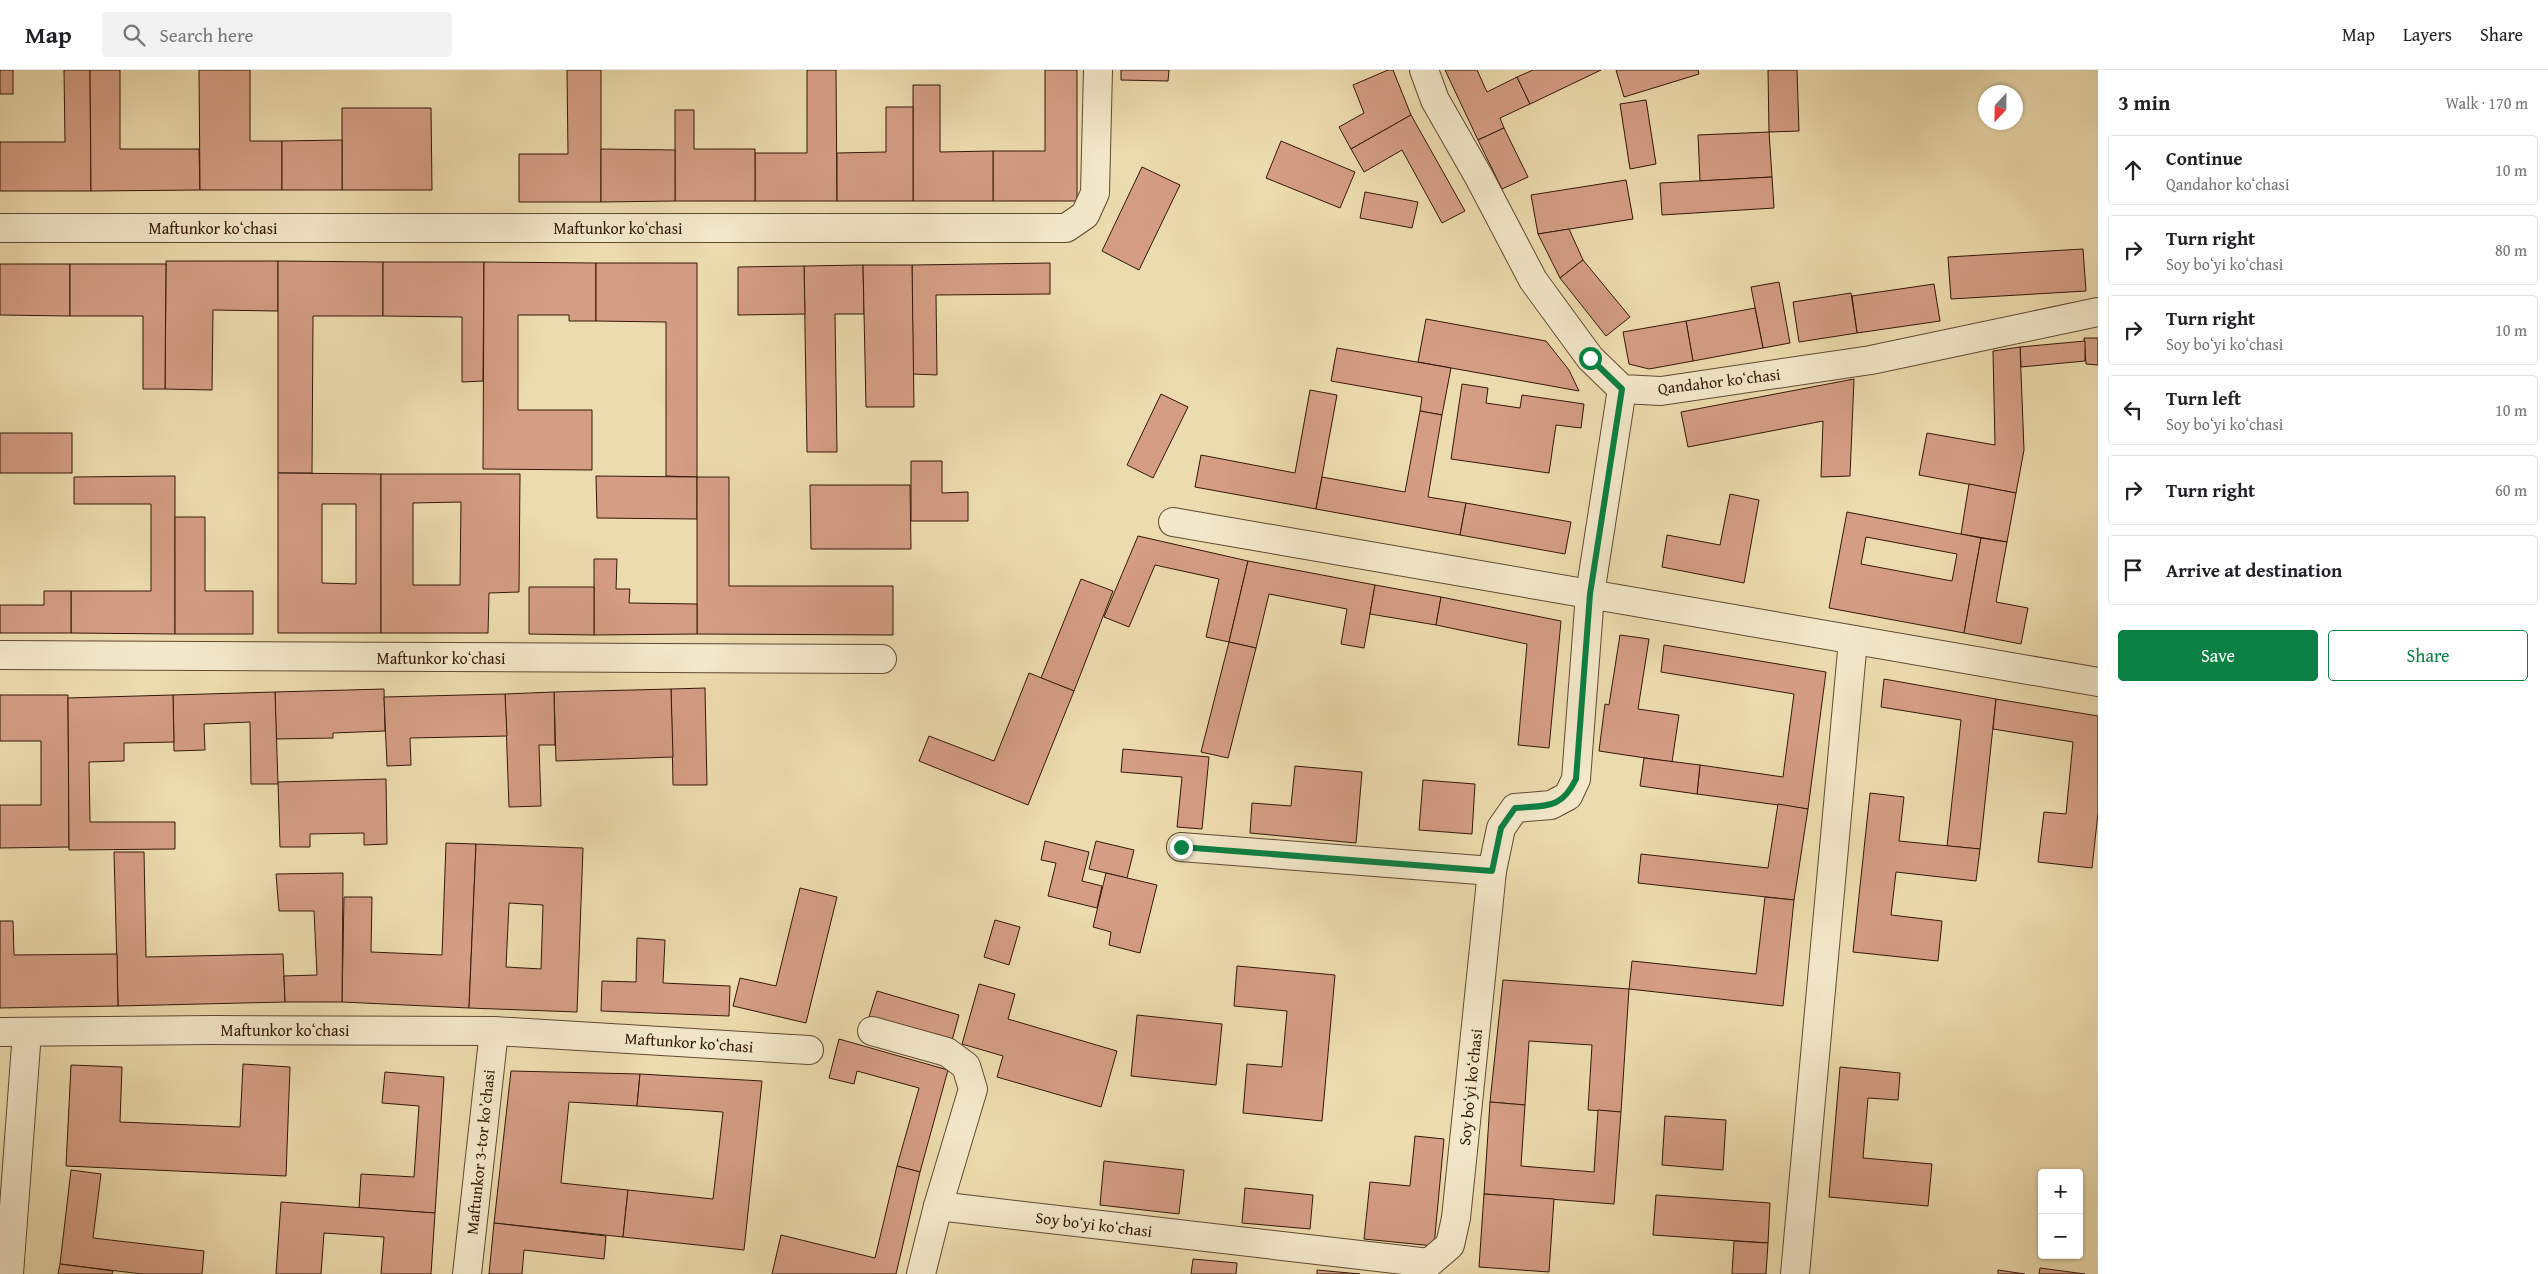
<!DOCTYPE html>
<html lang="en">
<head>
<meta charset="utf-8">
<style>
  :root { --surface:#fff; --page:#f2f2f2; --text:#202124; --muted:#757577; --line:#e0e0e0; --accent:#0b8043 }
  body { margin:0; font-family:"Gentium Book Plus",serif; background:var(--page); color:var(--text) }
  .controls { position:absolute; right:15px; bottom:15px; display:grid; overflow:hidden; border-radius:5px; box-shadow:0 1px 4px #0004 }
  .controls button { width:45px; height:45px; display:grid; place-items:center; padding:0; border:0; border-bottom:1px solid var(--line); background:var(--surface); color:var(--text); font:25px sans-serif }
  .compass { position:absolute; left:1978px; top:15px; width:45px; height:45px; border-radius:50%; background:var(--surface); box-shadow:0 1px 4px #0004; rotate:202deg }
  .stop { position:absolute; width:15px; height:15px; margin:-11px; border:4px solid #0b8043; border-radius:50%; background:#fff }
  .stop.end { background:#0b8043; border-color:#fff; box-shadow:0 1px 5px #0008 }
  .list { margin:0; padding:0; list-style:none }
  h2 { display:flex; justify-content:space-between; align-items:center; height:65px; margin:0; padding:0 20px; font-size:21px }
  h2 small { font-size:16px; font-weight:400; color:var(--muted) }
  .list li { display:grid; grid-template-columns:32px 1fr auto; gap:15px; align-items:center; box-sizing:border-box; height:70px; margin:0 10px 10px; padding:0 10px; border:1px solid var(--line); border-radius:5px }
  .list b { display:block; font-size:19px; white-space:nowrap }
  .list p { margin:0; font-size:16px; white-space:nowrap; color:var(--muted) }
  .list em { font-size:16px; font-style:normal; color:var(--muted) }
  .actions { display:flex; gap:10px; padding:15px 20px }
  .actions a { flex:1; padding:11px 0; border:1px solid var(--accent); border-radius:5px; text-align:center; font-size:18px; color:var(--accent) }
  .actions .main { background:var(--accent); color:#fff }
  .icon { flex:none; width:28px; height:28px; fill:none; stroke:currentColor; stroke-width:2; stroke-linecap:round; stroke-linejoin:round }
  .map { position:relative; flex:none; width:2098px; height:1204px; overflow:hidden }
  header { display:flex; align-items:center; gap:30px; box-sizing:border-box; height:70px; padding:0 25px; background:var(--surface); border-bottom:1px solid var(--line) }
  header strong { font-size:24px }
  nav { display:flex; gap:28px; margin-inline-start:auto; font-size:18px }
  .search { width:350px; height:45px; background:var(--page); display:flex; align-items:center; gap:12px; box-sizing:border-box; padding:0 18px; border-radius:5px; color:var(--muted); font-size:19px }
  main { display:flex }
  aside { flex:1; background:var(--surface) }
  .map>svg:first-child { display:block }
  .building { fill:#d59d84; stroke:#331807; fill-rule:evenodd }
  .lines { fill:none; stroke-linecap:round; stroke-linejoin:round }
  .minor-casing { stroke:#614931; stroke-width:30 }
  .minor { stroke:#f3e8ca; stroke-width:28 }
  .route { stroke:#0b8043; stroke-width:6 }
  .labels { text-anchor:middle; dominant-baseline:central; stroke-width:4; stroke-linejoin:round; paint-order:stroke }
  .street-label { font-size:16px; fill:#331807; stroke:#f3e8ca }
</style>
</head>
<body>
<header>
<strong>Map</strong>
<div class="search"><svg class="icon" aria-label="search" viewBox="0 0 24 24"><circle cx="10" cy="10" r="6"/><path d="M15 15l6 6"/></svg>Search here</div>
<nav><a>Map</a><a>Layers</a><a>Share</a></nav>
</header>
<main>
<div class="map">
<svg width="2098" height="1204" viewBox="0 0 2098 1204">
  <rect width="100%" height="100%" fill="#ecdbae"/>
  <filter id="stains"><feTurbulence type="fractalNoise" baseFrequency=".004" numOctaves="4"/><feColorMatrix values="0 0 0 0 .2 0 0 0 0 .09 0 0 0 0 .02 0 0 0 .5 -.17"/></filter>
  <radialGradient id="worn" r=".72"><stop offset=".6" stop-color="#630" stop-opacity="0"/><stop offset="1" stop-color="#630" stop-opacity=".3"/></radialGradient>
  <g class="building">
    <rect x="0" y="0" width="13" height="24"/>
    <path d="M64,0h26l1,121h-91v-49h65z"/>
    <path d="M90,0h30v79h79l1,41 -109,1z"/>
    <path d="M199,0h51v71h32v49h-82z"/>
    <path d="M567,0h34v132h-82v-48h49z"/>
    <path d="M807,0h29l1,131h-82v-48h52z"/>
    <path d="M1045,0h32v131h-84v-50h52z"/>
    <path d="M1121,0h48l-1,11 -47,-1z"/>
    <path d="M1388,0h5l18,45 -60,34 -12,-22 25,-14 -11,-28z"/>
    <path d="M1445,0h32l10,22 30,-15 13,27 -30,14 4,10 -26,12z"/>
    <path d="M1533,0h68l-71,34 -13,-27z"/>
    <path d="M1616,0h82l1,4 -75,23z"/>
    <path d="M1768,0h29l2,61 -30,1z"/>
    <path d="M913,15h27v67l53,-1v50h-80z"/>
    <path d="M1646,30l10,64 -26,5 -10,-65z"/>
    <path d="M886,37h27v94h-76v-48l49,-1z"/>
    <path d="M342,38h89l1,82h-90z"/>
    <path d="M675,40h19v39h61v52h-80z"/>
    <path d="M1411,45l54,96 -23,12 -40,-73 -38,22 -13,-23z"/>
    <path d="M1504,58l24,49 -26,12 -24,-49z"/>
    <path d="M1769,62l3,45 -72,4 -2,-46z"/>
    <path d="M342,70v50h-60v-49z"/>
    <path d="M1281,71l74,31 -15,36 -74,-30z"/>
    <path d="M601,79l74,1v51l-74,1z"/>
    <path d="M1142,97l38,18 -41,85 -37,-19z"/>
    <path d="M1772,107l2,31 -112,7 -2,-32z"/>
    <path d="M1626,110l7,39 -95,15 -7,-39z"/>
    <path d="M1365,122l53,10 -6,26 -52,-10z"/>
    <path d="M1569,159l14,31 -23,18 -22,-44z"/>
    <path d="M2083,179l3,42 -135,8 -3,-42z"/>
    <path d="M1583,190l47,57 -24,19 -46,-58z"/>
    <path d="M166,191h112v50l-65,-1 -1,80 -47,-1z"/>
    <path d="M278,191l105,1v54h-70l-1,157h-34z"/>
    <path d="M383,192h101l-1,119 -21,1v-65l-79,-1z"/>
    <path d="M484,192l112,1v58h-27v-6h-51v95h74v60l-109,-1z"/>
    <path d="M596,193h101v214l-31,-1v-154l-70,-1z"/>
    <path d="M1050,193v31l-114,1 1,80 -24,-1 -1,-109z"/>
    <path d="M0,194h70v52l-70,-1z"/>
    <path d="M70,194h96l-1,125h-22v-73h-73z"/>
    <path d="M863,195l1,49h-29l2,138h-30l-3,-186z"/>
    <path d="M863,195h49l2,142h-48z"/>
    <path d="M804,196l1,48 -67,1v-48z"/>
    <path d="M1779,212l11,61 -27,5 -12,-61z"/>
    <path d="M1934,214l6,37 -83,12 -5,-37z"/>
    <path d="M1851,223l6,40 -58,9 -6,-40z"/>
    <path d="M1755,238l8,40 -70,13 -7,-40z"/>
    <path d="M1426,249l120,22 23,29 10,21 -161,-29z"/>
    <path d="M1686,251l7,40 -44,8 -20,-5 -6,-32z"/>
    <path d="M2084,268h14v27l-12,-1z"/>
    <path d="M2085,271v20l-64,6 -1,-20z"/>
    <path d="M2020,277l4,103 -8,43 -97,-18 8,-42 68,12 -2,-94z"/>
    <path d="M1337,278l114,20 -9,47 -22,-4 2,-14 -91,-16z"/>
    <path d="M1854,309l-4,97 -29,1 2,-56 -135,26 -7,-35z"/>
    <path d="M1462,314l26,4 -2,15 34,5 2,-13 62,9 -3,24 -25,-3 -7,48 -98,-14z"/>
    <path d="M1310,320l27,5 -21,114 -121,-22 6,-32 94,18z"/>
    <path d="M1161,324l27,13 -35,71 -26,-13z"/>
    <path d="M1420,341l22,4 -14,82 38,6 -6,32 -144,-26 6,-32 83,15z"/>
    <rect x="0" y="363" width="72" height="40"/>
    <path d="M911,391h31v32l26,-1v29h-57z"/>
    <path d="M278,403l103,1v159h-103zM322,434h34v80l-34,-1z"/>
    <path d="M381,404h139l-1,118 -30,1 -1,40h-107zM461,432l-1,83h-47v-82z"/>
    <path d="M175,406v158l-104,-1v-42h80v-87h-77v-27z"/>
    <path d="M596,406l101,1v42l-100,-1z"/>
    <path d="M697,407h32v109h164v49l-196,-1z"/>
    <path d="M1969,414l47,9 -9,49 -46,-8z"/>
    <path d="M810,415h100l1,64h-100z"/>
    <path d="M1730,424l29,6 -15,83 -82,-16 5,-32 53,10z"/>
    <path d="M1466,433l105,19 -6,32 -105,-19z"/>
    <path d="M1847,442l134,26 -17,95 -135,-25zM1866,467l91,17 -5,27 -91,-17z"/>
    <path d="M175,447h30v74h48v43h-78z"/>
    <path d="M1138,466l110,25 -19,81 -23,-5 13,-58 -64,-14 -26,62 -25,-10z"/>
    <path d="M1981,468l26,4 -11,60 32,6 -7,36 -57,-11z"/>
    <path d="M594,489h23l-1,30h14l-1,14 68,1v30l-103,1z"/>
    <path d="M1248,491l127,24 -11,63 -23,-4 6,-35 -78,-15 -13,54 -27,-6z"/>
    <path d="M1081,509l32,12 -39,100 -33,-13z"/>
    <path d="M1375,515l66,12 -5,28 -66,-11z"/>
    <path d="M529,517h65v48l-65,-1z"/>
    <path d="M44,521h27v42h-71v-28h44z"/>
    <path d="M1441,527l120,24 -12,127 -31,-3 9,-101 -91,-19z"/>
    <path d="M1620,565l29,4 -11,70 41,6 -7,47 -73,-11 6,-47 4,1z"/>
    <path d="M1229,572l27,6 -28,110 -27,-6z"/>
    <path d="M1664,575l162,27 -18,137 -111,-15 3,-29 83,12 11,-83 -133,-22z"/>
    <path d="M1029,603l45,18 -46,114 -109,-44 10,-25 65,25z"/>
    <path d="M1884,609l112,20 -16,150 -33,-3 14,-126 -80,-13z"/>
    <path d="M705,618l2,97h-34l-2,-96z"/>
    <path d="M384,619l1,42 -52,2v5l-57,1 -1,-47z"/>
    <path d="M671,619l2,68 -117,4 -2,-69z"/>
    <path d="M275,622l3,92h-27l-1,-62 -46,2 1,26 -31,1 -1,-56z"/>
    <path d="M554,622l1,53h-16l2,61 -32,1 -4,-113z"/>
    <path d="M505,624l2,42 -97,2 1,27 -24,1 -3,-69z"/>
    <path d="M0,625h68l1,152 -69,1v-43h41v-64h-41z"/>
    <path d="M173,625l1,47 -50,1v18l-35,1 1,60h85v27l-106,1 -1,-152z"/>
    <path d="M1996,629l102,17v97l-6,55 -54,-6 6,-50 22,2 7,-72 -80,-13z"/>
    <path d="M1123,679l86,8 -7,72 -25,-2 5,-50 -61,-5z"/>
    <path d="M1644,688l56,7 -3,29 -57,-8z"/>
    <path d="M1295,696l67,6 -6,71 -106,-10 2,-30 39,3z"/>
    <path d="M386,709l1,65 -23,1v-12l-54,1v13h-30l-2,-65z"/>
    <path d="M1423,710l52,4 -3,50 -53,-4z"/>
    <path d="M1870,723l34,4 -5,44 81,8 -4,32 -80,-9 -5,43 51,6 -4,40 -85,-9z"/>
    <path d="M1778,734l30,5 -14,91 -156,-17 3,-29 127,14z"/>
    <path d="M1045,771l44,11 -7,29 20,5 -5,22 -49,-12 8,-33 -15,-3z"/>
    <path d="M1096,771l38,9 -7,28 -38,-9z"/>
    <path d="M446,773l30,1 -7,164 -127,-6 2,-105h28l-1,55 71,3z"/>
    <path d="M476,774l107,4 -6,164 -108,-4zM509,833l34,2 -2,64 -35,-2z"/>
    <path d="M114,782h30l2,105 137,-3 2,48 -167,4z"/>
    <path d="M343,803l-1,129h-57l-1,-26 33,-1 -3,-64h-35l-3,-37z"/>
    <path d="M1106,803l51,12 -17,68 -31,-8 2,-13 -18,-5z"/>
    <path d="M800,818l37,9 -31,126 -73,-17 7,-28 36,8z"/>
    <path d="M1765,827l29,3 -11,106 -154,-17 3,-28 124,13z"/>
    <path d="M995,850l25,7 -11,38 -25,-8z"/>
    <path d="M0,851h13l1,34 103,-1 1,52 -118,2z"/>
    <path d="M637,868l28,2 -2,43 67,3 -1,30 -128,-5 1,-30 34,1z"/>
    <path d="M1237,896l98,9 -13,146 -79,-8 4,-49 35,3 5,-56 -53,-5z"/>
    <path d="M1503,910l126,9 -8,123 -33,-2 4,-65 -63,-4 -4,64 -35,-3z"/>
    <path d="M979,914l36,10 -7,25 109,32 -16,56 -104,-30 6,-21 -41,-12z"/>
    <path d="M877,921l82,24 -8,29 -83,-24z"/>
    <path d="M1137,945l85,9 -6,61 -85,-9z"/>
    <path d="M839,969l109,31 -28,102 -23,-6 22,-78 -62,-17 -3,13 -25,-6z"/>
    <path d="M243,994l47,3 -4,109 -220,-10 5,-101 51,2 -2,55 120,5z"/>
    <path d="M1840,997l60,6 -2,27 -30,-2 -5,60 69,6 -4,42 -99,-9z"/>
    <path d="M511,1001l129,3 -3,32 -68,-4 -8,81 67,7 -5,47 -129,-14z"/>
    <path d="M385,1002l59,5 -9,136 -76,-5 2,-34 53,3 5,-71 -37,-3z"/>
    <path d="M640,1004l122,7 -18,169 -121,-13 5,-47 85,9 10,-87 -86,-6z"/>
    <path d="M1490,1032l35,3 -4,61 73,6 4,-62 23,2 -7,92 -130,-10z"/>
    <path d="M1665,1046l61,4 -3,50 -61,-5z"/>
    <path d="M1415,1066l29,3 -10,107 -70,-7 6,-57 40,4z"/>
    <path d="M1104,1091l80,9 -5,44 -79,-9z"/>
    <path d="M897,1096l23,6 -24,102h-124l9,-39 94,23z"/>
    <path d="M71,1100l30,4 -8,64 111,13 -2,23h-60l-82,-10z"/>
    <path d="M1245,1118l68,7 -3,34 -68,-6z"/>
    <path d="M1484,1124l70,5 -5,73 -70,-5z"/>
    <path d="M1656,1125l114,8 -2,40 -115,-8z"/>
    <path d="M281,1132l154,11 -4,61h-50l3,-37 -60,-4 -3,41h-45z"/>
    <path d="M494,1153l112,13 -2,23 -80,-9 -2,24h-33z"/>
    <path d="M1734,1171l34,2 -2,31h-34z"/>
    <path d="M1193,1189l44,4 -1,11h-45z"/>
    <path d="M60,1194l53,7 -1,3h-54z"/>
    <path d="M2040,1198l45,6h-46z"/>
    <path d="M1317,1200l43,4h-43z"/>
    <path d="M1998,1200l27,4h-27z"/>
  </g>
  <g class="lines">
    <g class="minor-casing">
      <g id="minor">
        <path d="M1424,0l11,30 44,77 54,103 57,78 32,31 39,2 210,-31 227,-48"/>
        <path d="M0,158h1066l19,-13 10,-22 3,-123"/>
        <path d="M1173,452l925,160"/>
        <path d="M0,585l882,4"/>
        <path d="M1181,777l311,24"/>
        <path d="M872,961l75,21 19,14 7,23 -35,117"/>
        <path d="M0,962l213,-2 281,1 315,19"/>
        <path d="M9,1204l18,-242"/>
        <path d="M467,1204l27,-243"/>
        <path d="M921,1204l17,-68 491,57 21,-18 6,-27 36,-347 9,-43 14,-20 36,-3 17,-9 8,-17 14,-185 32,-205"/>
        <path d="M1795,1204l58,-634"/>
      </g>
    </g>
    <use href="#minor" class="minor"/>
  </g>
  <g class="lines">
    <path class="route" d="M1181,777l311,24 9,-43 14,-20c31,-3 46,2 61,-29l14,-185 32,-205 -32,-31"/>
  </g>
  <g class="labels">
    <g class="street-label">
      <text x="213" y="158">Maftunkor koʻchasi</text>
      <text x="618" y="158">Maftunkor koʻchasi</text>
      <text transform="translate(1719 311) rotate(-7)">Qandahor koʻchasi</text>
      <text x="441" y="588">Maftunkor koʻchasi</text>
      <text x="285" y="960">Maftunkor koʻchasi</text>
      <text transform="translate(689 972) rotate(4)">Maftunkor koʻchasi</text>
      <text transform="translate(1470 1017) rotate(-84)">Soy boʻyi koʻchasi</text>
      <text transform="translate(480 1082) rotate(-84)">Maftunkor 3-tor koʼchasi</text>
      <text transform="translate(1094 1154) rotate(7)">Soy boʻyi koʻchasi</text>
    </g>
  </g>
  <rect width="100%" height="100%" filter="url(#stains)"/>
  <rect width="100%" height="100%" fill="url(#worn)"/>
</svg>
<div class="controls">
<button>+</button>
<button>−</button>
</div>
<svg class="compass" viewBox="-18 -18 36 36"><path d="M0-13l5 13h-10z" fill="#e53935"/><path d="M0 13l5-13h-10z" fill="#757577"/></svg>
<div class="stop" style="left:1590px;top:288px"></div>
<div class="stop end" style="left:1181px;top:777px"></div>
</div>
<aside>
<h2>3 min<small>Walk · 170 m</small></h2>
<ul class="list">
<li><svg class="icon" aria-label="ahead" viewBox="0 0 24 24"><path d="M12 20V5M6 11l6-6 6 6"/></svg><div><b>Continue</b><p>Qandahor koʻchasi</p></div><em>10 m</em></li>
<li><svg class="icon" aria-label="right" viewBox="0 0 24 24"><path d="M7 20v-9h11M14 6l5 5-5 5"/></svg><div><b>Turn right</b><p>Soy boʻyi koʻchasi</p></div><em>80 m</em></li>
<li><svg class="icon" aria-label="right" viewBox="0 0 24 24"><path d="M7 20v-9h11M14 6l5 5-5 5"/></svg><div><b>Turn right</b><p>Soy boʻyi koʻchasi</p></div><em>10 m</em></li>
<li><svg class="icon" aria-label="left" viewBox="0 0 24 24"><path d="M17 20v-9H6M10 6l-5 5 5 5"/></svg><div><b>Turn left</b><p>Soy boʻyi koʻchasi</p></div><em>10 m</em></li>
<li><svg class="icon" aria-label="right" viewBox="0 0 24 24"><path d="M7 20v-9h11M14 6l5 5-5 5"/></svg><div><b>Turn right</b></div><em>60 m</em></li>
<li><svg class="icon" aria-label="arrive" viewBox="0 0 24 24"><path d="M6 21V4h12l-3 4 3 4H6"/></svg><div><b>Arrive at destination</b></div></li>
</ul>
<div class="actions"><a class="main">Save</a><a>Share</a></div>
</aside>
</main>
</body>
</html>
